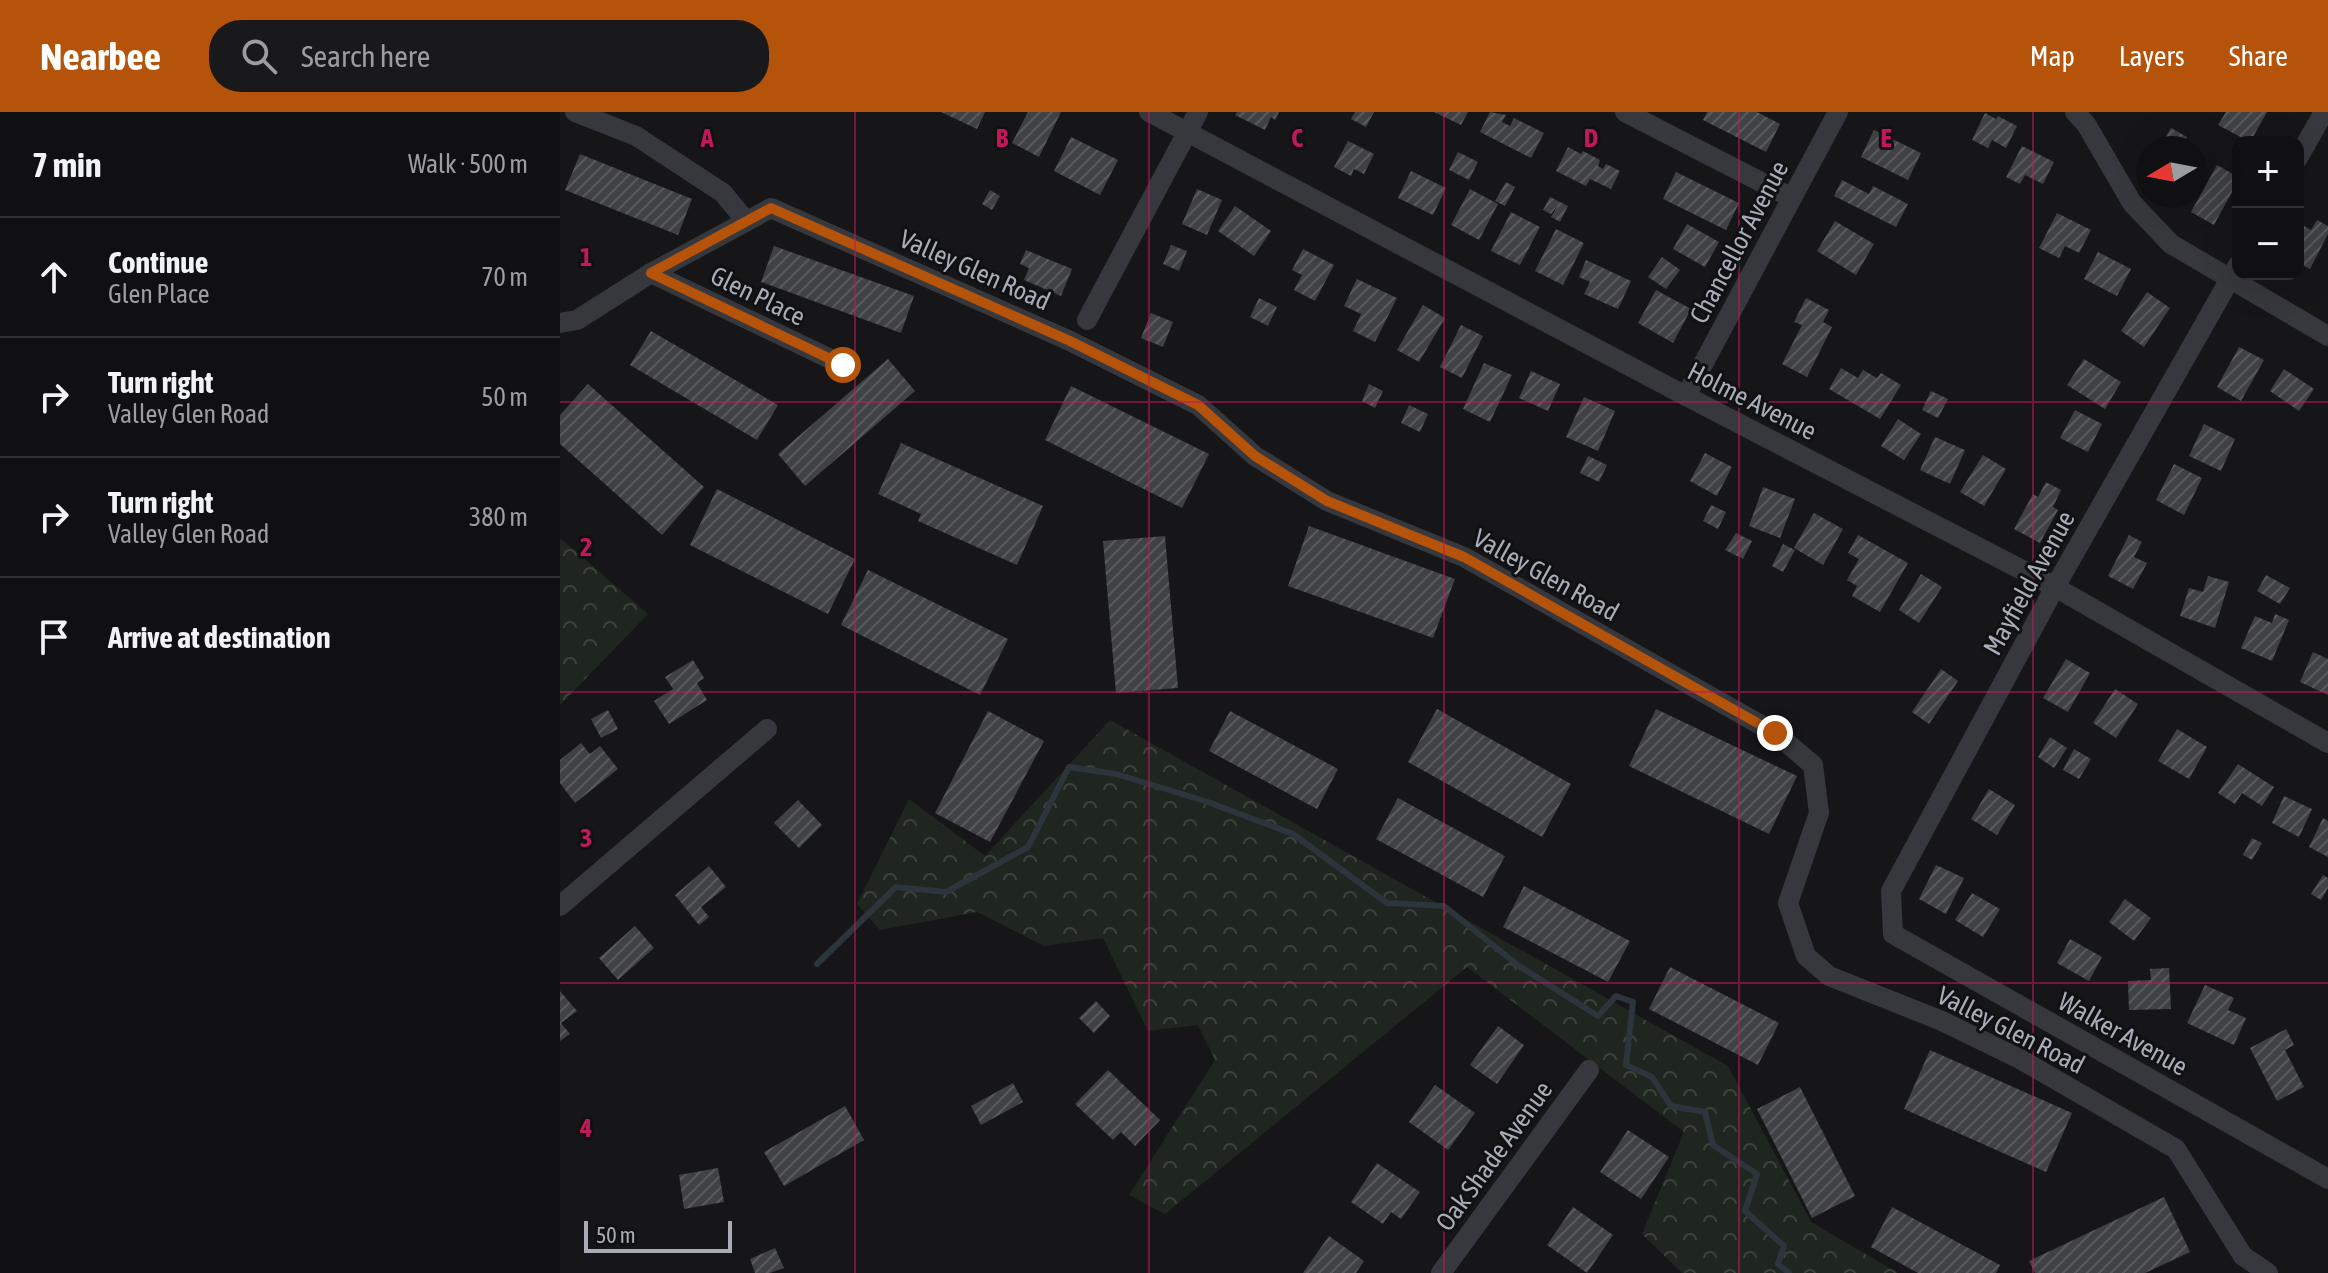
<!DOCTYPE html>
<html lang="en">
<head>
<meta charset="utf-8">
<style>
  :root { --surface:#101012; --page:#19191b; --text:#f1f3f6; --muted:#9c9d9f; --line:#303032; --accent:#b45309 }
  body { margin:0; font-family:"Asap Condensed",sans-serif; background:var(--page); color:var(--text) }
  .controls { position:absolute; right:24px; top:24px; display:grid; overflow:hidden; border-radius:16px; box-shadow:0 8px 32px #0002 }
  .controls button { width:72px; height:72px; display:grid; place-items:center; padding:0; border:0; border-bottom:2px solid var(--line); background:var(--surface); color:var(--text); font:40px sans-serif }
  .compass { position:absolute; left:1576px; top:24px; width:72px; height:72px; border-radius:50%; background:var(--surface); box-shadow:0 8px 32px #0002; rotate:260deg }
  .scale { position:absolute; left:24px; bottom:20px; width:148px; box-sizing:border-box; padding-left:8px; border:4px solid #a8adb8; border-top:0; font-size:22px; line-height:28px; white-space:nowrap; color:#a8adb8; -webkit-text-stroke:6px #111113; paint-order:stroke }
  .stop { position:absolute; width:24px; height:24px; margin:-18px; border:6px solid #b45309; border-radius:50%; background:#fff }
  .stop.end { background:#b45309; border-color:#fff; box-shadow:0 2px 8px #0008 }
  .list { margin:0; padding:0; list-style:none }
  h2 { display:flex; justify-content:space-between; align-items:center; height:104px; margin:0; padding:0 32px; font-size:34px }
  h2 small { font-size:26px; font-weight:400; color:var(--muted) }
  .list li { display:grid; grid-template-columns:52px 1fr auto; gap:24px; align-items:center; box-sizing:border-box; height:120px; padding:0 32px; border-top:2px solid var(--line) }
  .list b { display:block; font-size:30px; white-space:nowrap }
  .list p { margin:0; font-size:26px; white-space:nowrap; color:var(--muted) }
  .list em { font-size:26px; font-style:normal; color:var(--muted) }
  .icon { flex:none; width:44px; height:44px; fill:none; stroke:currentColor; stroke-width:2; stroke-linecap:round; stroke-linejoin:round }
  .map { position:relative; flex:none; width:1768px; height:1161px; overflow:hidden }
  header { display:flex; align-items:center; gap:48px; box-sizing:border-box; height:112px; padding:0 40px; background:var(--accent); color:#fff }
  header strong { font-size:38px }
  nav { display:flex; gap:44px; margin-inline-start:auto; font-size:28px }
  .search { width:560px; height:72px; background:var(--page); display:flex; align-items:center; gap:20px; box-sizing:border-box; padding:0 28px; border-radius:32px; color:var(--muted); font-size:30px }
  main { display:flex }
  aside { flex:1; background:var(--surface) }
  .map>svg:first-child { display:block }
  .forest { fill:url(#forest-crowns) }
  .lines { fill:none; stroke-linecap:round; stroke-linejoin:round }
  .stream { stroke:#2c353c; stroke-width:6 }
  .building { fill:url(#building-hatch) }
  .street { stroke:#37383d; stroke-width:20 }
  .route { stroke:#b45309; stroke-width:10 }
  .grid { fill:none; stroke:#c2185b; stroke-width:2; stroke-opacity:0.55 }
  .labels { text-anchor:middle; dominant-baseline:central; stroke-width:6; stroke-linejoin:round; paint-order:stroke }
  .street-label { font-size:26px; fill:#a8adb8; stroke:#111113 }
  .grid-label { font-size:26px; text-anchor:middle; font-weight:bold; fill:#c2185b; stroke:#111113; stroke-width:6; stroke-linejoin:round; paint-order:stroke }
</style>
</head>
<body>
<header>
<strong>Nearbee</strong>
<div class="search"><svg class="icon" aria-label="search" viewBox="0 0 24 24"><circle cx="10" cy="10" r="6"/><path d="M15 15l6 6"/></svg>Search here</div>
<nav><a>Map</a><a>Layers</a><a>Share</a></nav>
</header>
<main>
<aside>
<h2>7 min<small>Walk · 500 m</small></h2>
<ul class="list">
<li><svg class="icon" aria-label="ahead" viewBox="0 0 24 24"><path d="M12 20V5M6 11l6-6 6 6"/></svg><div><b>Continue</b><p>Glen Place</p></div><em>70 m</em></li>
<li><svg class="icon" aria-label="right" viewBox="0 0 24 24"><path d="M7 20v-9h11M14 6l5 5-5 5"/></svg><div><b>Turn right</b><p>Valley Glen Road</p></div><em>50 m</em></li>
<li><svg class="icon" aria-label="right" viewBox="0 0 24 24"><path d="M7 20v-9h11M14 6l5 5-5 5"/></svg><div><b>Turn right</b><p>Valley Glen Road</p></div><em>380 m</em></li>
<li><svg class="icon" aria-label="arrive" viewBox="0 0 24 24"><path d="M6 21V4h12l-3 4 3 4H6"/></svg><div><b>Arrive at destination</b></div></li>
</ul>
</aside>
<div class="map">
<svg width="1768" height="1161" viewBox="0 0 1768 1161">
  <defs>
    <pattern id="forest-crowns" width="20" height="18" patternUnits="userSpaceOnUse" patternTransform="scale(2)"><rect width="20" height="18" fill="#1e261f"/><path d="M2 6a3 3 0 1 1 6 0M12 15a3 3 0 1 1 6 0" fill="none" stroke="#3c433d"/></pattern>
    <pattern id="building-hatch" width="6" height="6" patternUnits="userSpaceOnUse" patternTransform="scale(2)"><rect width="6" height="6" fill="#404145"/><path d="M-1 1l2-2M0 6l6-6M5 7l2-2" fill="none" stroke="#595a5e"/></pattern>
  </defs>
  <rect width="100%" height="100%" fill="#161618"/>
  <g class="forest">
    <path d="M0,426l88,76 -88,91z"/>
    <path d="M550,608l618,346 83,156 87,51h-216l-40,-39 42,-102 -217,-165 -302,247 -36,-19 86,-135 -17,-35 -50,6 -45,-93 -59,8 -67,-34 -97,18 -23,-26 52,-105 76,57z"/>
  </g>
  <g class="lines">
    <path class="stream" d="M257,852l79,-77 50,5 82,-45 41,-80 47,7 89,27 88,33 94,69 57,3 75,60 79,50 18,-20 17,6 -7,63 26,12 19,29 34,6 8,33 44,29 -12,37 39,35 -6,18 11,9"/>
  </g>
  <g class="building">
    <path d="M381,0h44l-8,17z"/>
    <path d="M468,0h33l-22,45 -27,-14z"/>
    <path d="M677,0h42l-4,8 -4,-3 -6,13 -30,-15z"/>
    <path d="M795,0h19l-8,15 -15,-8z"/>
    <path d="M874,0h34l-7,13z"/>
    <path d="M930,0l16,3 -4,7 8,4 4,-8 30,15 -13,25 -51,-26z"/>
    <path d="M1147,0h50l23,12 -14,28 -63,-32z"/>
    <path d="M1666,0h41l-17,30 -32,-17z"/>
    <path d="M1425,1l11,6 2,-3 19,10 -11,22 -14,-8 -4,8 -16,-8z"/>
    <path d="M1611,16l16,9 -5,11h-23z"/>
    <path d="M1314,18l47,23 -13,27 -47,-23z"/>
    <path d="M511,25l47,23 -18,35 -46,-24z"/>
    <path d="M788,29l26,13 -10,20 -10,-5 -3,7 -17,-9z"/>
    <path d="M1462,34l32,16 -11,22 -18,-9 -5,9 -14,-7z"/>
    <path d="M1008,35l13,7 2,-3 17,9 -2,6 5,3 3,-5 14,7 -9,18 -21,-10 -4,7 -30,-15z"/>
    <path d="M898,40l20,10 -9,18 -20,-10z"/>
    <path d="M20,42l112,45 -14,36 -113,-45z"/>
    <path d="M1657,53l21,12v4l-24,44 -23,-13z"/>
    <path d="M851,59l35,17 -13,27 -35,-17z"/>
    <path d="M1116,60l63,31 -13,27 -63,-31z"/>
    <path d="M1282,68l27,14 4,-8 35,18 -12,23 -62,-31z"/>
    <path d="M946,70l9,5 -10,19 -10,-5z"/>
    <path d="M637,77l25,11 -15,35 -25,-11z"/>
    <path d="M910,77l28,15 -19,36 -28,-15z"/>
    <path d="M430,78l10,6 -8,14 -10,-6z"/>
    <path d="M990,85l18,9 -8,16 -9,-5 7,-12 -7,9 -8,-4z"/>
    <path d="M675,94l36,25 -17,25 -36,-25z"/>
    <path d="M951,100l29,15 -20,38 -29,-14z"/>
    <path d="M1497,101l34,17 -12,23 -14,-7 -6,12 -20,-10z"/>
    <path d="M1757,108l11,6v8l-18,35 -12,-6v-27l6,-10 7,4z"/>
    <path d="M1275,109l39,23 -18,31 -39,-24z"/>
    <path d="M1127,112l32,18 -14,25 -32,-18z"/>
    <path d="M996,117l28,14 -21,42 -28,-14z"/>
    <path d="M611,133l16,6 -8,20 -16,-7z"/>
    <path d="M214,134l140,50 -13,37 -140,-51z"/>
    <path d="M743,137l31,16 -19,36 -21,-11 8,-15 -10,-5z"/>
    <path d="M466,138l46,19 -11,27 -37,-16 5,-12 -9,-4z"/>
    <path d="M1538,140l33,17 -14,27 -33,-17z"/>
    <path d="M1102,145l18,13 -14,19 -18,-12z"/>
    <path d="M1026,148l45,21 -13,28 -34,-15 6,-12 -11,-5z"/>
    <path d="M797,167l40,19 -22,44 -22,-11 8,-17 -17,-8z"/>
    <path d="M1096,178l35,19 -18,34 -35,-20z"/>
    <path d="M1587,180l23,16 -26,39 -23,-16z"/>
    <path d="M699,186l18,9 -9,19 -18,-9z"/>
    <path d="M1246,186l23,12 -6,12 9,5 -25,50 -25,-13 20,-39 -8,-3z"/>
    <path d="M863,193l22,13 -26,44 -22,-12z"/>
    <path d="M591,201l22,9 -10,25 -22,-9z"/>
    <path d="M901,213l22,11 -21,42 -22,-11z"/>
    <path d="M91,219l127,74 -21,35 -127,-75z"/>
    <path d="M1679,235l25,13 -23,41 -24,-14z"/>
    <path d="M328,247l27,32 -110,95 -27,-32z"/>
    <path d="M1524,247l37,23 -16,27 -38,-24z"/>
    <path d="M924,251l28,12 -22,47 -27,-13z"/>
    <path d="M1281,256l17,10 5,-8 14,8 4,-5 20,12 -21,34 -51,-30z"/>
    <path d="M1724,257l30,20 -15,22 -29,-20z"/>
    <path d="M971,259l29,13 -12,27 -29,-13z"/>
    <path d="M28,272l116,103 -42,48 -102,-91v-29z"/>
    <path d="M809,272l14,7 -8,17 -13,-7z"/>
    <path d="M511,274l138,68 -27,54 -137,-68z"/>
    <path d="M1371,279l17,8 -10,19 -16,-8z"/>
    <path d="M1024,285l31,14 -17,40 -32,-14z"/>
    <path d="M849,293l19,9 -8,18 -19,-9z"/>
    <path d="M1515,298l27,14 -14,28 -28,-14z"/>
    <path d="M1338,307l23,15 -17,26 -23,-14z"/>
    <path d="M1644,312l31,15 -14,32 -32,-15z"/>
    <path d="M1375,325l30,13 -15,34 -30,-14z"/>
    <path d="M341,331l142,63 -26,59 -99,-44 3,-7 -43,-20z"/>
    <path d="M1145,341l27,14 -15,29 -27,-15z"/>
    <path d="M1423,343l23,14 -22,37 -24,-14z"/>
    <path d="M1028,344l19,9 -8,17 -19,-9z"/>
    <path d="M1614,352l28,14 -18,37 -28,-15z"/>
    <path d="M1486,370l15,8 -8,17 5,3 -18,33 -26,-14 19,-35 5,3z"/>
    <path d="M1203,375l32,12 -15,39 -31,-12z"/>
    <path d="M157,377l138,70 -27,55 -138,-69z"/>
    <path d="M1151,393l15,7 -8,17 -15,-8z"/>
    <path d="M1254,401l29,16 -20,36 -29,-17z"/>
    <path d="M749,414l146,53 -22,59 -145,-52z"/>
    <path d="M1176,421l16,8 -9,18 -18,-9z"/>
    <path d="M1298,423l50,28 -28,49 -28,-16 5,-10 -10,-6 12,-21 -11,-6z"/>
    <path d="M1569,423l13,7 -8,15 13,6 -14,26 -25,-13z"/>
    <path d="M605,424l13,152 -62,5 -13,-152z"/>
    <path d="M1223,432l12,6 -12,22 -11,-6z"/>
    <path d="M308,458l140,69 -28,56 -139,-70z"/>
    <path d="M1361,462l21,13 -23,36 -20,-13z"/>
    <path d="M1706,463l24,13 -10,16 -23,-13z"/>
    <path d="M1648,464l21,6 -14,46 -35,-12 9,-28 14,4z"/>
    <path d="M1715,502l14,6 -17,41 -31,-13 14,-32 17,7z"/>
    <path d="M1753,540l15,7v36l-28,-13z"/>
    <path d="M1506,547l24,14 -22,39 -25,-14z"/>
    <path d="M133,548l11,18 -7,5 10,17 -38,24 -15,-23 19,-12 -8,-12z"/>
    <path d="M1381,557l17,12 -29,43 -17,-12z"/>
    <path d="M1555,577l23,15 -22,34 -23,-15z"/>
    <path d="M877,597l134,75 -29,53 -134,-75z"/>
    <path d="M1096,597l141,67 -28,58 -140,-68z"/>
    <path d="M48,598l10,19 -17,9 -10,-19z"/>
    <path d="M428,599l56,30 -54,101 -55,-29z"/>
    <path d="M670,599l108,58 -21,40 -108,-58z"/>
    <path d="M1617,617l30,18 -18,32 -31,-18z"/>
    <path d="M1490,625l17,11 -13,20 -16,-11z"/>
    <path d="M21,631l9,11 10,-8 18,23 -43,34 -15,-20v-23z"/>
    <path d="M1514,637l17,10 -12,20 -16,-9z"/>
    <path d="M1678,652l36,23 -12,19 -20,-13 -7,11 -17,-11z"/>
    <path d="M1429,677l26,16 -18,30 -26,-16z"/>
    <path d="M1724,684l28,13 -13,28 -27,-14z"/>
    <path d="M838,686l107,58 -22,41 -107,-58z"/>
    <path d="M238,688l24,25 -23,23 -25,-25z"/>
    <path d="M1763,706l5,3v36l-19,-10z"/>
    <path d="M1692,726l10,5 -10,17 -9,-5z"/>
    <path d="M1376,753l28,13 -18,36 -27,-15z"/>
    <path d="M149,754l17,21 -25,20 8,10 -10,8 -24,-30z"/>
    <path d="M1763,763l5,3v10l-7,12 -10,-6z"/>
    <path d="M964,774l106,55 -22,41 -105,-55z"/>
    <path d="M1412,781l28,16 -17,28 -28,-17z"/>
    <path d="M1565,787l26,19 -17,23 -25,-19z"/>
    <path d="M75,814l19,22 -36,32 -19,-22z"/>
    <path d="M1510,827l32,18 -13,24 -32,-18z"/>
    <path d="M1110,855l109,56 -21,42 -109,-56z"/>
    <path d="M1609,856l2,41 -42,1 -1,-29 23,-1 -1,-11z"/>
    <path d="M1645,873l29,13 -6,12 18,8 -12,27 -47,-22z"/>
    <path d="M0,879l17,20 -16,12 9,11 -10,7z"/>
    <path d="M536,889l14,15 -16,17 -15,-15z"/>
    <path d="M938,914l26,19 -27,39 -27,-19z"/>
    <path d="M1726,917l8,16 -9,5 19,37 -27,14 -27,-53z"/>
    <path d="M1370,938l142,63 -26,59 -142,-63z"/>
    <path d="M548,958l52,50 -25,26 -14,-14 -8,8 -38,-36z"/>
    <path d="M453,971l10,19 -42,23 -10,-19z"/>
    <path d="M875,973l40,28 -27,37 -39,-28z"/>
    <path d="M1240,975l55,109 -43,22 -55,-109z"/>
    <path d="M285,994l19,34 -80,46 -20,-34z"/>
    <path d="M1068,1018l41,27 -28,42 -41,-27z"/>
    <path d="M817,1051l43,29 -19,27 -10,-7 -8,12 -32,-22z"/>
    <path d="M158,1056l6,34 -40,7 -5,-34z"/>
    <path d="M1604,1085l26,55 -45,21h-110l-6,-12z"/>
    <path d="M1013,1095l40,28 -26,38 -40,-28z"/>
    <path d="M1332,1095l108,58 -4,8h-78l-47,-26z"/>
    <path d="M769,1124l35,25 -8,12h-53z"/>
    <path d="M215,1136l9,20 -14,5h-15l-5,-14z"/>
  </g>
  <g class="lines">
    <g class="street">
      <path d="M15,0l61,24 87,57 23,28"/>
      <path d="M589,0l537,284 369,191 273,156"/>
      <path d="M1065,0l167,86"/>
      <path d="M1515,0l11,12 46,79 39,41 157,92"/>
      <path d="M1738,46l26,-46"/>
      <path d="M1678,153l-183,322 -164,304 2,43 435,245"/>
      <path d="M91,161l192,92"/>
      <path d="M527,208l111,-208"/>
      <path d="M0,211l17,-3 74,-47 120,-65 299,133 128,64 57,51 72,45 137,56 311,176 38,32 6,48 -31,90 18,53 23,20 113,45 78,38 156,90 67,107 25,17"/>
      <path d="M1126,284l152,-284"/>
      <path d="M0,794l207,-177"/>
      <path d="M881,1161l148,-203"/>
    </g>
  </g>
  <g class="lines">
    <path class="route" d="M283,253l-192,-92 120,-65 299,133 128,64 57,51 72,45 137,56 311,176"/>
  </g>
  <path class="grid" d="M295,0v1161M589,0v1161M884,0v1161M1179,0v1161M1473,0v1161M0,290h1768M0,580h1768M0,871h1768"/>
  <g class="labels">
    <g class="street-label">
      <text transform="translate(1179 130) rotate(-62)">Chancellor Avenue</text>
      <text transform="translate(415 158) rotate(24)">Valley Glen Road</text>
      <text transform="translate(198 184) rotate(26)">Glen Place</text>
      <text transform="translate(1192 289) rotate(27)">Holme Avenue</text>
      <text transform="translate(986 463) rotate(29)">Valley Glen Road</text>
      <text transform="translate(1469 471) rotate(-61)">Mayfield Avenue</text>
      <text transform="translate(1451 918) rotate(27)">Valley Glen Road</text>
      <text transform="translate(1563 922) rotate(29)">Walker Avenue</text>
      <text transform="translate(934 1044) rotate(-54)">Oak Shade Avenue</text>
    </g>
  </g>
  <g class="grid-label">
    <text x="147" y="35">A</text>
    <text x="442" y="35">B</text>
    <text x="737" y="35">C</text>
    <text x="1031" y="35">D</text>
    <text x="1326" y="35">E</text>
    <text x="26" y="154">1</text>
    <text x="26" y="444">2</text>
    <text x="26" y="735">3</text>
    <text x="26" y="1025">4</text>
  </g>
</svg>
<div class="controls">
<button>+</button>
<button>−</button>
</div>
<svg class="compass" viewBox="-18 -18 36 36"><path d="M0-13l5 13h-10z" fill="#e53935"/><path d="M0 13l5-13h-10z" fill="#9c9d9f"/></svg>
<div class="scale">50 m</div>
<div class="stop" style="left:283px;top:253px"></div>
<div class="stop end" style="left:1215px;top:621px"></div>
</div>
</main>
</body>
</html>
